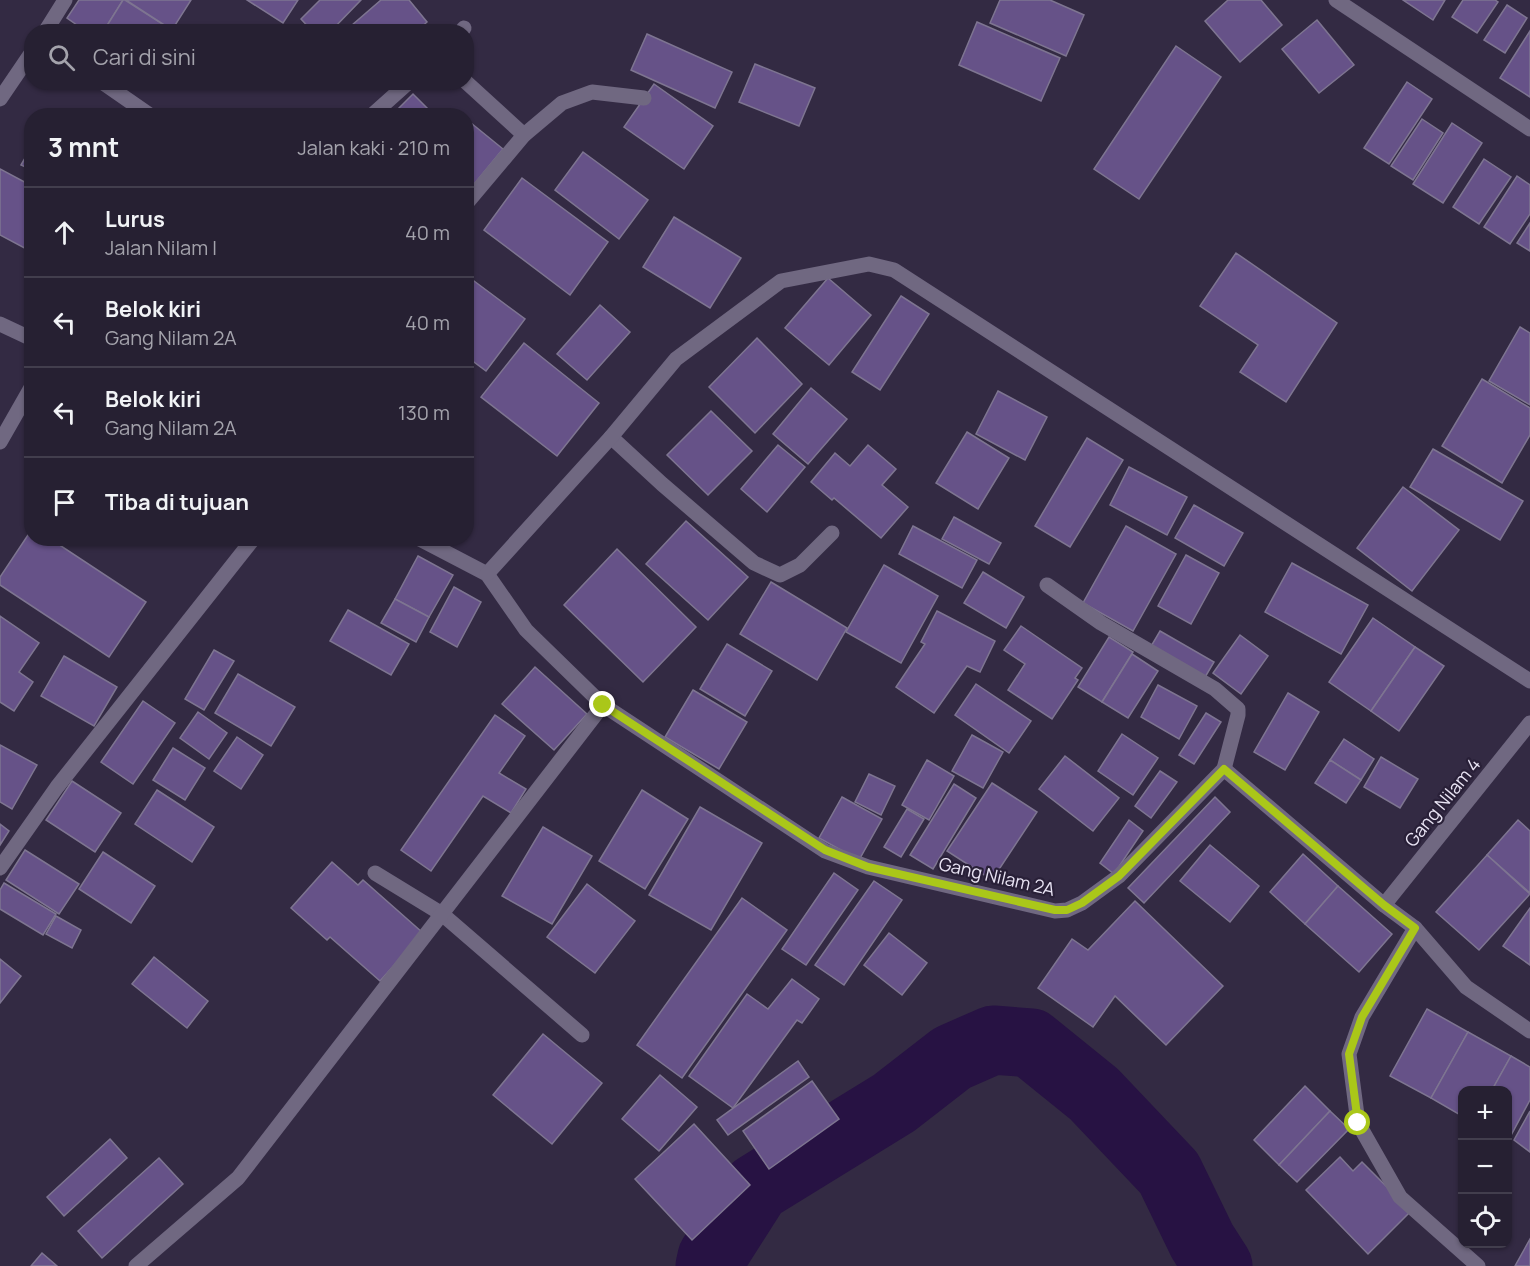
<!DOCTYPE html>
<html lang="id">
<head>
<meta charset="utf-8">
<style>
  :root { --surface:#262032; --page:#2e283a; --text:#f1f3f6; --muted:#a4a3ac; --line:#423e4d }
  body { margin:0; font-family:Manrope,sans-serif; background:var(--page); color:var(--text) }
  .controls { position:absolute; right:18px; bottom:18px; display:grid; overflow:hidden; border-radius:12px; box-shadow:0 2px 4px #0004 }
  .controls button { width:54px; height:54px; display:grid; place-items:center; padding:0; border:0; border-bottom:2px solid var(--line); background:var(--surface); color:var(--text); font:30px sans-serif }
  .stop { position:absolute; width:18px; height:18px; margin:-14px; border:4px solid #aac719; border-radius:50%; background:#fff }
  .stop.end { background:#aac719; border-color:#fff; box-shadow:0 2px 6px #0008 }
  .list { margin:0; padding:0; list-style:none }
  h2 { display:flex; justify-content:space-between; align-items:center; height:78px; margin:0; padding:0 24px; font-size:26px }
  h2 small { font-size:20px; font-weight:400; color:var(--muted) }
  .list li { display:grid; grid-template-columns:39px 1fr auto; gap:18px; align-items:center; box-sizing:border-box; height:90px; padding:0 24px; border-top:2px solid var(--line) }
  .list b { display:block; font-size:22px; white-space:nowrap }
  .list p { margin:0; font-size:20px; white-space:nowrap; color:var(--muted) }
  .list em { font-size:20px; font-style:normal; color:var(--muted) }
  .icon { flex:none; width:33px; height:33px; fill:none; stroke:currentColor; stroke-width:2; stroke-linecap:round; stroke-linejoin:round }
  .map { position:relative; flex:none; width:1530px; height:1266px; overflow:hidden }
  .search { position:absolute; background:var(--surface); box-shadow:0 2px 4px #0004; left:24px; top:24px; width:450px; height:66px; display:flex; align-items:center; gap:15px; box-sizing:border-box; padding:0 21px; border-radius:24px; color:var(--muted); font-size:22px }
  .panel { position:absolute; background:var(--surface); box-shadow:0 2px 4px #0004; left:24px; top:108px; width:450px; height:438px; border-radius:24px }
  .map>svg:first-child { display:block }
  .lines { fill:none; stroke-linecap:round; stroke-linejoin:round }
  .river { stroke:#271243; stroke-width:69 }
  .building { fill:#665288; stroke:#7e7591; stroke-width:1.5 }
  .minor { stroke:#706881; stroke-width:15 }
  .route { stroke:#aac719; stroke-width:8 }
  .labels { text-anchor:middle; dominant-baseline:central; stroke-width:4.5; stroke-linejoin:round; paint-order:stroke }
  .street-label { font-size:18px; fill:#e9e4f4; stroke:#292038 }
</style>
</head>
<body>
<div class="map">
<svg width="1530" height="1266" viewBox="0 0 1530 1266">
  <rect width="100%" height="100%" fill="#332a43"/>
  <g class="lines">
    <path class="river" d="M710,1266l2,-9 44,-69 138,-85 58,-45 41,-18 38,3 63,51 75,79 33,68 16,25"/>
  </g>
  <g class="building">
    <path d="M79,0h44l-20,32h-16l-20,-14z"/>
    <path d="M123,0h2l47,30 -1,2h-68z"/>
    <path d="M126,0h65l-19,30z"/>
    <path d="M247,0h51l-15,23z"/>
    <path d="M320,0h41l-31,32h-17l-12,-13z"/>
    <path d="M381,0h28l18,22 -11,10h-72z"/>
    <path d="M1000,0h50l34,15 -18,41 -76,-33z"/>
    <path d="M1228,0h33l21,25 -42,37 -35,-41z"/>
    <path d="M1403,0h42l-12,20z"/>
    <path d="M1463,0h32l3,2 -21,31 -25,-16z"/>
    <path d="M1507,5l20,13 -22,35 -21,-13z"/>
    <path d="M1317,20l37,45 -35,28 -37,-44z"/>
    <path d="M977,22l83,36 -19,43 -82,-36z"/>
    <path d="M1530,31v66l-30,-19z"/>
    <path d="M647,34l85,38 -17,36 -84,-38z"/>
    <path d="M1176,46l45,31 -82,122 -45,-30z"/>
    <path d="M755,64l60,24 -16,38 -60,-24z"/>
    <path d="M1407,82l25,17 -43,65 -25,-16z"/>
    <path d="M654,84l59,42 -29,43 -60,-42z"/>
    <path d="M413,94l22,22h-44z"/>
    <path d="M1422,119l21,14 -30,47 -22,-14z"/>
    <path d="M471,123l32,26 -37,45v-65z"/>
    <path d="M1452,123l30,20 -39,60 -30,-19z"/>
    <path d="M32,146v24l-11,-5z"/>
    <path d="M583,152l65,48 -29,39 -64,-49z"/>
    <path d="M1484,159l27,18 -32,47 -26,-17z"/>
    <path d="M0,169l32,17v66l-32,-17z"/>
    <path d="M1517,176l13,9v29l-20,30 -26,-17z"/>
    <path d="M522,178l86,64 -38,53 -86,-65z"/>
    <path d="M674,217l67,41 -31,50 -67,-41z"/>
    <path d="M1530,223v28l-13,-8z"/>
    <path d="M1236,253l101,70 -51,79 -46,-30 18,-27 -58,-39z"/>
    <path d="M466,275l59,44 -39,52 -20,-15z"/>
    <path d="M828,278l43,37 -42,50 -44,-37z"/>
    <path d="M901,296l28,18 -49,76 -28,-18z"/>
    <path d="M600,305l30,27 -43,48 -30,-26z"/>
    <path d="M1520,327l10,6v72l-41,-24z"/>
    <path d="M757,338l45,46 -47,49 -46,-46z"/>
    <path d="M524,343l75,60 -42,53 -76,-59z"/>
    <path d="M1482,379l48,29v27l-28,48 -60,-37z"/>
    <path d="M811,388l36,31 -39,45 -35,-30z"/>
    <path d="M998,391l49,26 -22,43 -49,-26z"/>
    <path d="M711,411l41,40 -44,44 -41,-40z"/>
    <path d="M967,432l42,26 -31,51 -42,-26z"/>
    <path d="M1087,438l36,22 -53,87 -35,-21z"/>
    <path d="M778,445l27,22 -38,45 -26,-23z"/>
    <path d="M868,445l28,24 -14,16 26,22 -27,31 -47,-40 -2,2 -21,-18 24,-29 15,13z"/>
    <path d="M1433,449l90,52 -23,39 -90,-53z"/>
    <path d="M1129,467l58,30 -20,38 -57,-30z"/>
    <path d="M1403,487l56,43 -47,61 -55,-43z"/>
    <path d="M1194,505l49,28 -19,33 -49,-28z"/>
    <path d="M954,517l47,26 -12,21 -47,-25z"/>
    <path d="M686,521l62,56 -40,43 -62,-56z"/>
    <path d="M913,526l64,34 -15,28 -63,-34z"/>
    <path d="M1126,526l50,28 -43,77 -50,-28z"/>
    <path d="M32,529v9h17l97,64 -37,55 -109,-72v-8z"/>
    <path d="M617,549l79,78 -53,55 -79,-77z"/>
    <path d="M1186,555l33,18 -28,51 -33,-18z"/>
    <path d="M418,556l35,19 -24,42 -34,-18z"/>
    <path d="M1292,563l76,42 -27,49 -76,-42z"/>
    <path d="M884,565l54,31 -37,67 -55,-31z"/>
    <path d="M983,572l41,25 -18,31 -42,-25z"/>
    <path d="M771,582l76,46 -30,52 -77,-46z"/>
    <path d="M454,587l27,15 -24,45 -27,-15z"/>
    <path d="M395,599l34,18 -13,25 -35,-19z"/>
    <path d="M348,610l61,34 -18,31 -61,-34z"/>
    <path d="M937,611l58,30 -15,31 -13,-6 -33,47 -38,-26 29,-43 -4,-2z"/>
    <path d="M0,616l39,27 -20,29 14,10 -19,29 -14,-9z"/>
    <path d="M1373,618l42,29 -44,64 -42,-29z"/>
    <path d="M1021,626l61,42 -7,10 3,2 -26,39 -44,-29 17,-26 -21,-14z"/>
    <path d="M1160,631l54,31 -10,17 -54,-31z"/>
    <path d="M1240,635l28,21 -27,38 -28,-21z"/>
    <path d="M1109,637l24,15 -31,50 -24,-15z"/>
    <path d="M727,644l45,27 -27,45 -45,-27z"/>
    <path d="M1415,647l29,19 -45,65 -28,-20z"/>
    <path d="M214,650l20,11 -30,49 -19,-11z"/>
    <path d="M1132,654l26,17 -30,47 -26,-16z"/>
    <path d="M64,656l53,31 -23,39 -53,-30z"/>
    <path d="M535,667l52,47 -33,36 -52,-46z"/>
    <path d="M238,674l57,33 -24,39 -56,-33z"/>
    <path d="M976,684l55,37 -22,32 -54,-38z"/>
    <path d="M1158,685l39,21 -18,33 -38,-22z"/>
    <path d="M693,690l54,32 -28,47 -54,-32z"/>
    <path d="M1288,693l31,19 -34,58 -31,-18z"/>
    <path d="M143,701l32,22 -42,61 -32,-22z"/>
    <path d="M198,712l29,21 -18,26 -29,-21z"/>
    <path d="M1206,713l15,9 -27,42 -15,-9z"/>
    <path d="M495,715l30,21 -26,37 27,16 -15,24 -28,-17 -52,75 -30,-21z"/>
    <path d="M1122,734l36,24 -25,37 -35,-24z"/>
    <path d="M972,735l31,17 -20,36 -31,-17z"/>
    <path d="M237,737l26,18 -22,34 -27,-18z"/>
    <path d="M1344,739l30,20 -13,21 -31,-20z"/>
    <path d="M0,745l37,20 -25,44 -12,-7z"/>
    <path d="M173,748l32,20 -20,32 -32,-20z"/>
    <path d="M1065,756l54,42 -26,33 -54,-42z"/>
    <path d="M1381,757l37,22 -18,29 -36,-21z"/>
    <path d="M927,760l27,16 -25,44 -27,-15z"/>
    <path d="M1330,760l31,20 -15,23 -31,-20z"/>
    <path d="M1160,771l17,11 -26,36 -16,-12z"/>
    <path d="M869,774l26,12 -14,29 -26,-13z"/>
    <path d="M72,781l49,32 -26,39 -49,-32z"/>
    <path d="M992,783l45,29 -45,68 -45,-29z"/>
    <path d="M954,784l22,14 -43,71 -23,-14z"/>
    <path d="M157,790l57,37 -22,35 -57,-38z"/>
    <path d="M642,790l46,29 -43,70 -46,-28z"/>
    <path d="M842,797l40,22 -23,41 -40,-22z"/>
    <path d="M1215,797l15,15 -86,91 -16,-15z"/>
    <path d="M700,807l62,36 -51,87 -62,-35z"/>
    <path d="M907,809l17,10 -23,38 -17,-10z"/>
    <path d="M1129,820l14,11 -29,43 -14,-11z"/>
    <path d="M1518,820l12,11v62l-43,-38z"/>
    <path d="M0,824l9,7 -9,14z"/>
    <path d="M543,827l49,29 -40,68 -50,-28z"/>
    <path d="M1210,845l49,41 -29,36 -50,-41z"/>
    <path d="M25,850l54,34 -20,30 -53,-34z"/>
    <path d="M103,852l52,34 -24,37 -52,-34z"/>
    <path d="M1303,854l35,32 -33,38 -35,-32z"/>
    <path d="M1487,855l43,39 -51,56 -43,-38z"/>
    <path d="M332,862l26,23 5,-5 60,53 -43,48 -50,-44 -3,3 -36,-32z"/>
    <path d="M834,873l24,17 -52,75 -24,-16z"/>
    <path d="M874,881l28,19 -58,85 -29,-20z"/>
    <path d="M4,883l52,31 -13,21 -43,-26v-19z"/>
    <path d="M587,884l48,37 -40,52 -48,-36z"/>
    <path d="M1338,886l54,48 -33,38 -54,-48z"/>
    <path d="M742,898l45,32 -105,148 -45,-33z"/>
    <path d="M1135,901l88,85 -57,59 -51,-49 -22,31 -55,-39 34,-49 16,11z"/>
    <path d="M1530,908v57l-27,-19z"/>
    <path d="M56,916l25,14 -9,18 -26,-14z"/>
    <path d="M889,933l38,30 -25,32 -38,-30z"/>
    <path d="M154,957l54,44 -21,27 -55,-44z"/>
    <path d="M0,959l21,17 -21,27z"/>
    <path d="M792,979l27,20 -17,24 -5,-3 -64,88 -44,-32 58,-82 21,15z"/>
    <path d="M1427,1009l41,23 -37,66 -41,-22z"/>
    <path d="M1468,1032l43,24 -19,34h-30v26l-31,-18z"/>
    <path d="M543,1034l59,49 -50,61 -59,-49z"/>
    <path d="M1511,1056l19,11v33l-22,41v-51h-16z"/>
    <path d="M798,1061l11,16 -81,58 -11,-15z"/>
    <path d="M660,1075l37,32 -38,44 -37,-32z"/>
    <path d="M812,1081l27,38 -70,50 -26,-38z"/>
    <path d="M1305,1086l25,25 -51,54 -25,-25z"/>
    <path d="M1330,1111l19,18 -52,53 -18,-17z"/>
    <path d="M1530,1111v41l-16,-12z"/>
    <path d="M694,1124l56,61 -58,55 -57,-61z"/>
    <path d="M110,1139l17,19 -63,58 -17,-19z"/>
    <path d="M1340,1157l13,14 9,-9 49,49 -43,43 -62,-64z"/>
    <path d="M159,1158l24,26 -81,74 -24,-27z"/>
    <path d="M1530,1239v27h-15z"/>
    <path d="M42,1253l15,13h-26z"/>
  </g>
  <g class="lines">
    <g class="minor">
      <path d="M1336,0l194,129"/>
      <path d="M45,32l20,-32"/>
      <path d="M461,32l3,-4"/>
      <path d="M102,82l49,34"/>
      <path d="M466,82l58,53"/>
      <path d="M0,99l32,-47"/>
      <path d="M371,116l38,-34"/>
      <path d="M466,204l58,-69 38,-32 30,-11 52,6"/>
      <path d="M0,324l32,15"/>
      <path d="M611,437l51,47 92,79 26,12 20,-10 32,-32"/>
      <path d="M0,442l32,-56"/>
      <path d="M418,538l69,36 39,56 77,75 222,146 43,16 187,44 12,-1 15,-7 37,-27 105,-107 160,136 31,23 51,59 64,44"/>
      <path d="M487,574l124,-137 65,-78 105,-78 88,-17 25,6 636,411"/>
      <path d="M1047,585l54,38 114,66 23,20v6l-14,54"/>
      <path d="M0,868l57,-81 197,-249"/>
      <path d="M375,873l67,41 140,121"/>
      <path d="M1384,905l146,-182"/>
      <path d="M1415,928l-53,89 -13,37 9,69 42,74 78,69"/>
      <path d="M136,1266l102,-88 365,-473"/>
    </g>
  </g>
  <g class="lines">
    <path class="route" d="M603,705l222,145 43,17 187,43h12l15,-7 37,-27 105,-107 160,136 31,23 -53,89 -13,37 9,69"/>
  </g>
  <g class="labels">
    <g class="street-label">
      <text transform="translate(1442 802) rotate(-51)">Gang Nilam 4</text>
      <text transform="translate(997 876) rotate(13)">Gang Nilam 2A</text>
    </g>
  </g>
</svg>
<div class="controls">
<button>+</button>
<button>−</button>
<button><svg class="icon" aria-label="locate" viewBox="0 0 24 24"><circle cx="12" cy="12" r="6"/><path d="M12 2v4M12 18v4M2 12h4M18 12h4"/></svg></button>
</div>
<div class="stop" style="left:1358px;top:1123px"></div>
<div class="stop end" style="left:603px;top:705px"></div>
<div class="search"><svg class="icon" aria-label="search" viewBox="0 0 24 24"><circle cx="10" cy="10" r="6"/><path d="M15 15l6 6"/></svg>Cari di sini</div>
<section class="panel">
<h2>3 mnt<small>Jalan kaki · 210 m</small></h2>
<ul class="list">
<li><svg class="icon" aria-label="ahead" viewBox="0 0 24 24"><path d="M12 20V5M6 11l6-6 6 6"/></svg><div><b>Lurus</b><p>Jalan Nilam I</p></div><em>40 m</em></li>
<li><svg class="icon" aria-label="left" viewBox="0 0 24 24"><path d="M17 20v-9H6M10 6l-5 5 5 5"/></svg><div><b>Belok kiri</b><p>Gang Nilam 2A</p></div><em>40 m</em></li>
<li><svg class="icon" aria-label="left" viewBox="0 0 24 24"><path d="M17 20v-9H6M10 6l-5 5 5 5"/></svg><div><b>Belok kiri</b><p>Gang Nilam 2A</p></div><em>130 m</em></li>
<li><svg class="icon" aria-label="arrive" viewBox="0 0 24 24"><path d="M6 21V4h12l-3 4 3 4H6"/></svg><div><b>Tiba di tujuan</b></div></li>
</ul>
</section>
</div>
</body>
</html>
